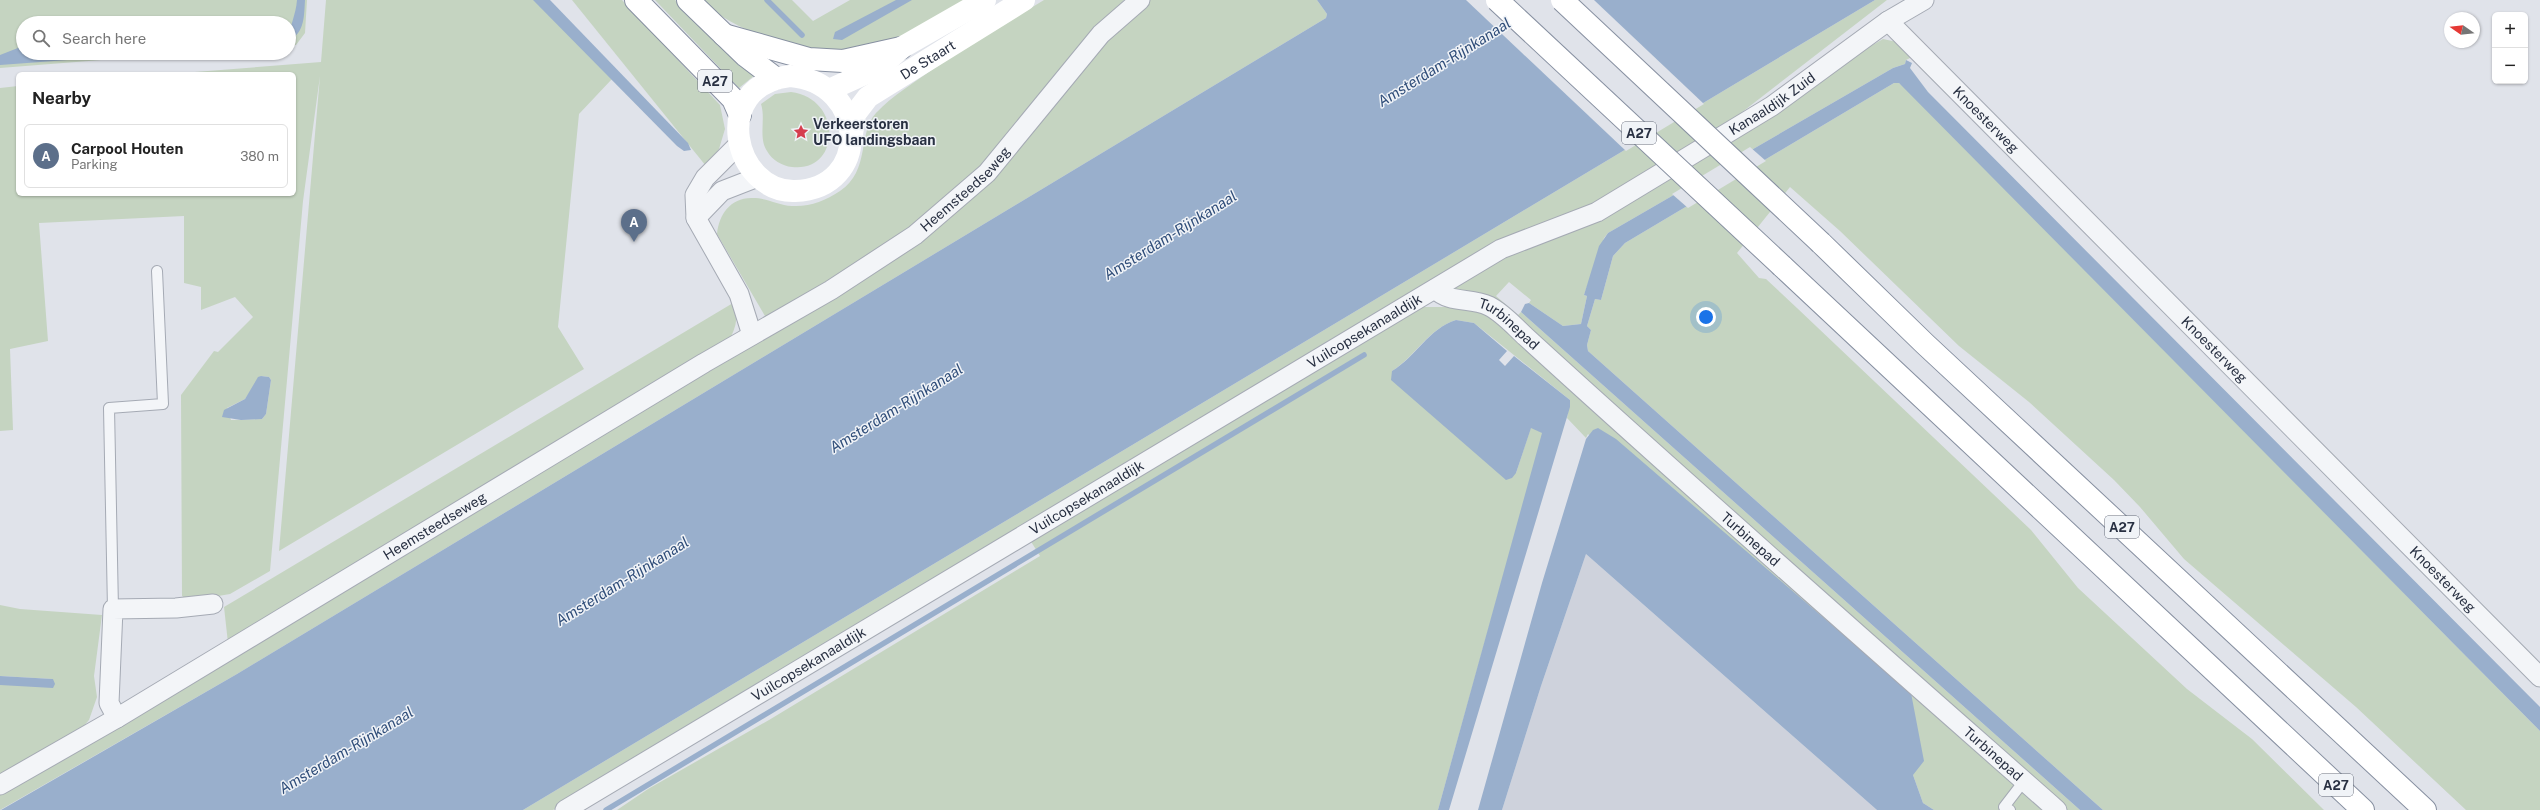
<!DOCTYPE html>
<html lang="en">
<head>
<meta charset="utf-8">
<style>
  :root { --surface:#fff; --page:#f6f6f6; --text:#222; --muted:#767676; --line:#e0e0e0; --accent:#0b8043 }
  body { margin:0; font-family:"Public Sans",sans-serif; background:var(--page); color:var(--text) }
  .controls { position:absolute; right:12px; top:12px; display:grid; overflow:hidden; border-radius:6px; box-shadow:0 1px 3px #0004 }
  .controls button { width:36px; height:36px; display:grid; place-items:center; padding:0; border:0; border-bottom:1px solid var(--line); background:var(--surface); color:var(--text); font:20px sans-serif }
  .compass { position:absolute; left:2444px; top:12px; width:36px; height:36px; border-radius:50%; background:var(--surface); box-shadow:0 1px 3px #0004; rotate:284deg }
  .you { position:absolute; left:1706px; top:317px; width:14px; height:14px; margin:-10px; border:3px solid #fff; border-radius:50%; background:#1a73e8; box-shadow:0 0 0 6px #1a73e833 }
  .badge { display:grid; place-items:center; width:26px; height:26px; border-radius:50%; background:var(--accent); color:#fff; font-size:13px; font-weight:700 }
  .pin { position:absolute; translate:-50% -33px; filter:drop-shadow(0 1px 2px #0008) }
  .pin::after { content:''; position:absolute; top:21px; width:14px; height:12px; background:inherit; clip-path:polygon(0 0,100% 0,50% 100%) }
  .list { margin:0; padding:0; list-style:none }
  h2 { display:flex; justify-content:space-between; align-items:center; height:52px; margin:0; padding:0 16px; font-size:17px }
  h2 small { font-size:13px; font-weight:400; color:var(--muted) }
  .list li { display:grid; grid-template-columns:26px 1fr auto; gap:12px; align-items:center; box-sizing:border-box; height:64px; margin:0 8px 8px; padding:0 8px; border:1px solid var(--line); border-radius:6px }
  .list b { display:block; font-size:15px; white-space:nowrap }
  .list p { margin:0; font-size:13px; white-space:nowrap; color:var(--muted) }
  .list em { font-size:13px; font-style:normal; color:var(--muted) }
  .icon { flex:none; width:22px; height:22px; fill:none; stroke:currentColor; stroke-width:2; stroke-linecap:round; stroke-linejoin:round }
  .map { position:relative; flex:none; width:2540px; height:810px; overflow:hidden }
  .search { position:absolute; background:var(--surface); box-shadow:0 1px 3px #0004; left:16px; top:16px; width:280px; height:44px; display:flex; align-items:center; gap:10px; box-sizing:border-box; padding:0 14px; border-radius:22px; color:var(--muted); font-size:15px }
  .panel { position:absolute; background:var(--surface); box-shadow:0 1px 3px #0004; left:16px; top:72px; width:280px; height:124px; border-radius:6px }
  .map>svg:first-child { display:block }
  .built { fill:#ced2dc }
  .green { fill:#c5d4c1; fill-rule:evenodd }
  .water { fill:#99afcc }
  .pier { fill:#e0e3ea }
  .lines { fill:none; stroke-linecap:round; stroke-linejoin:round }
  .stream { stroke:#99afcc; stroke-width:5.5 }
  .service-casing { stroke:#a5aab4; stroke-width:12 }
  .minor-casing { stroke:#a5aab4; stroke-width:21 }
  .motorway-casing { stroke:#8790a1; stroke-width:24 }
  .service { stroke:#f3f5f8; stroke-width:10 }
  .minor { stroke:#f3f5f8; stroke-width:19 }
  .secondary { stroke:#fff; stroke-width:22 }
  .motorway { stroke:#fff; stroke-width:22 }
  .motorway-bridge-casing { stroke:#8790a1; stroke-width:24; stroke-linecap:butt }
  .motorway-bridge { stroke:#fff; stroke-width:22 }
  .labels { text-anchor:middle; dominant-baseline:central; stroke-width:3; stroke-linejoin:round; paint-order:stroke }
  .shield { fill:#f0f3f7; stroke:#646a78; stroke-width:1 }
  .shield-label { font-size:13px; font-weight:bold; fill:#283042 }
  .street-label { font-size:14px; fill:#283042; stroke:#f0f3f7 }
  .poi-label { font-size:14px; font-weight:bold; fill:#283042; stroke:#f0f3f7; text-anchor:start }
  .water-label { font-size:15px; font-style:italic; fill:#2f4d79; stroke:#f0f3f7 }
</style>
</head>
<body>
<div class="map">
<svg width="2540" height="810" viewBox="0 0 2540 810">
  <rect width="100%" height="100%" fill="#e0e3ea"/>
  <path class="built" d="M1586,554l291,256h-375l39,-124z"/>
  <g class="green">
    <path d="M0,0h307l-2,33 -9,12h-7v-22h-266v30h167l-190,15z"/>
    <path d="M326,0h209l77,79 -33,35 -21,213 26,42 -305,182 41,-475 -17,125 -33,370 -40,23 -41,7 -7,-5 -1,-201 33,-44 4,1 35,-35 -18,-20 -34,13v-23l-17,-4v-67l-145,7 9,118 -38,8 3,81 -13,1v-343l18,-2v108h276v-120h-125l152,-12zM261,376l8,1 2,3 -5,34 -4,5 -31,1 -4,-12 18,-9z"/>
    <path d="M572,0h50l98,105 5,24 -6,20 -13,17z"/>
    <path d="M655,0h20l80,75 -16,13z"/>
    <path d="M703,0h89l21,21 37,-21h120c-48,26 -110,65 -168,51 -12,-3 -23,-9 -34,-13 -24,-9 -48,-19 -65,-38z"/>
    <path d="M1044,0h80l-49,52 -100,122 -62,53 -144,91 -4,-2 -48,-82c2,-20 14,-37 36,-36 14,0 25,7 39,8 18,1 33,-5 48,-15 31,-21 17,-57 36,-78 17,-18 39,-31 60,-46 35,-23 72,-45 108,-67z"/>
    <path d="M1146,0h171l10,14 -1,4 -1089,656 -237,136v-17l921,-553z"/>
    <path d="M1875,0h12l-159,123 -145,86 -184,94 -846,507h-30z"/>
    <path d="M1883,39l14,3 15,15 -6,3 -1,4 -12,4 -285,165 -4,5 -20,57 3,1 -6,28 -18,2 -34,-23 2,-3 -22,-18 -13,14 22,19 3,-3 559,498h-146l-11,-7 -10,-28 -325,-341 -2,4 -19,-20 3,-18 -96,-77 -18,-3c-27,8 -41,37 -64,51l124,102 15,-46 12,6 -105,377h-821l31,-21 121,-69 271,-164 -10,-16 391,-233h35l-10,-16z"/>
    <path d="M1894,83h5l6,5 635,643v79h-74l-110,-103 -172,-148 -44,-52 -26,-27 -85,-78 -70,-56 -119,-115 -50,-44 -53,66 22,25 7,1 31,29 234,222 47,58 109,101 65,50 72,71h-221l-515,-459 -1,-6 4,-15 -4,-4 8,-27 6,1 12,-44 12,-13z"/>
    <path d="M791,92c53,7 49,81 1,75 -10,-1 -20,-7 -25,-16 -9,-14 -1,-32 -6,-47l14,-10z"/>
    <path d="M733,303c6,15 3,25 -5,39l-500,301 -4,-36z"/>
    <path d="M0,605l20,4 82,6 -8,61 3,21 -8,23 -7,8 -82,49v-96l53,-2 -53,-3z"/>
  </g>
  <g class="water">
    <path d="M297,0h8c-1,15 0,33 -16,40 0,-13 7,-25 8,-40z"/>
    <path d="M533,0h17l138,143 3,7 -7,1 -7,-5z"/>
    <path d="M896,0h16l-70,40 -9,-1 2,-7z"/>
    <path d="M1317,0h558l-1352,810h-522l236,-136 1089,-656 1,-4z"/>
    <path d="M23,46v7h139l-162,12v-10z"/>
    <path d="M1906,60l6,3 -2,5 18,24 612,615v24l-641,-648h-5l-269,160 -12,13 -12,44 -6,-1 -8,27 4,4 -4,15 1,6 515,459h-23l-559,-498 4,-8 4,-1 34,23 18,-2 6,-28 -3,-1 15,-49 9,-13 285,-165 12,-4z"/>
    <path d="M1456,320l18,3 33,28 -8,9 6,6 9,-10 56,44v7l-121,403h-11l104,-377 -11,-5 -15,45 -4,5 -6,2 -115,-100 1,-9c24,-14 37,-43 64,-51z"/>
    <path d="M261,376l8,1 2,3 -5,34 -4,5 -21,1 -19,-3 2,-7 21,-11 13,-22z"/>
    <path d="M1598,428l18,11 295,254 13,68 -11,14 10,28 11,7h-57l-291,-256 -45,132 -39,124h-24l64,-227 44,-144 7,-9z"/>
    <path d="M0,676l53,3 2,5 -2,4 -53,-3z"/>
  </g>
  <g class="pier">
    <path d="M1466,0h128l110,104 -78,47z"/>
    <path d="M1750,147l16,14 -78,47 -16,-14z"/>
  </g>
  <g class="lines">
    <g class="stream">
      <path d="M767,0l35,35"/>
      <path d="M606,810l758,-455"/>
    </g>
    <g class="service-casing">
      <g id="service">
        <path d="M113,609l-4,-201 54,-4 -6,-133"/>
        <path d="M2010,810l-6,-3 20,-26"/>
      </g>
    </g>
    <g class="minor-casing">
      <g id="minor">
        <path id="s1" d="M1888,21l652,656"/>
        <path d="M739,144l-34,34 -10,17 1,23 43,76 13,41"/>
        <path d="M696,218l26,-27 36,-14"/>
        <path id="s2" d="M1435,289c15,15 36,8 54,17 14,7 26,21 37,31 175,160 353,316 531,473"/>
        <path d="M117,718l-8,-15 4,-94 63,-1 37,-4"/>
        <path id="s3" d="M0,785l117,-67 587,-355 127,-73 84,-55 72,-62 114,-139 39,-34"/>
        <path id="s4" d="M565,810l936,-561 96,-37 175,-106 116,-85 36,-21"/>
      </g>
    </g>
    <g class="motorway-casing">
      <g id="motorway">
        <path d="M636,0l97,99 7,16"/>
        <path d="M688,0l58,56 29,22"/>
        <path d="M724,35l85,24 34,2 58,-13"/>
        <path d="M1821,243l104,101 500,466"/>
        <path d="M1782,266l581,544"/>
      </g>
    </g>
    <use href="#service" class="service"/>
    <use href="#minor" class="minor"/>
    <g class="secondary">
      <path d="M790,76c78,6 82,113 5,115 -61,2 -87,-105 -5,-115z"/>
      <path d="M829,90l51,-23 21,-19 84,-48"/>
      <path id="s5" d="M852,134l3,-20 13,-17 156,-97"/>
    </g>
    <use href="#motorway" class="motorway"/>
    <g class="motorway-bridge-casing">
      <g id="motorway-bridge">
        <path d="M1497,0l285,266"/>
        <path d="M1562,0l259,243"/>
      </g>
    </g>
    <use href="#motorway-bridge" class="motorway-bridge"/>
  </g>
  <defs>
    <g id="sight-bare" transform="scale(1.2)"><path d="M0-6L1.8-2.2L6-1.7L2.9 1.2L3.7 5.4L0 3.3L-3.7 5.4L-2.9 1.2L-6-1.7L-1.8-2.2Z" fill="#d63e4e" stroke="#f0f3f7" stroke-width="2.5" paint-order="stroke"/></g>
  </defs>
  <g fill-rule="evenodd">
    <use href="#sight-bare" x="801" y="132"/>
  </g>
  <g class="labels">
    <g class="shield">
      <rect x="698" y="70" width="34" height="22" rx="3"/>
      <rect x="1622" y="122" width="34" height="22" rx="3"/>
      <rect x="2105" y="516" width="34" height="22" rx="3"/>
      <rect x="2319" y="774" width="34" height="22" rx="3"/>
    </g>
    <g class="shield-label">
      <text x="715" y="81">A27</text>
      <text x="1639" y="133">A27</text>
      <text x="2122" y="527">A27</text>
      <text x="2336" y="785">A27</text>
    </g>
    <g class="street-label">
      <text stroke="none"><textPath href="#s5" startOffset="112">De Staart</textPath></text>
      <text stroke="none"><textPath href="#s4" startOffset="1400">Kanaaldijk Zuid</textPath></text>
      <text stroke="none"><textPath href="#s1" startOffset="139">Knoesterweg</textPath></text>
      <text stroke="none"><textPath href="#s3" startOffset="1136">Heemsteedseweg</textPath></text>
      <text stroke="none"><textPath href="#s2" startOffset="84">Turbinepad</textPath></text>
      <text stroke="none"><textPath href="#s4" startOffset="932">Vuilcopsekanaaldijk</textPath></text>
      <text stroke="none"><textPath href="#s1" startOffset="463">Knoesterweg</textPath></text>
      <text stroke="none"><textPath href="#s4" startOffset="608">Vuilcopsekanaaldijk</textPath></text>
      <text stroke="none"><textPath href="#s3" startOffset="506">Heemsteedseweg</textPath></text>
      <text stroke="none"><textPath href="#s2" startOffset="408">Turbinepad</textPath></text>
      <text stroke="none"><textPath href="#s1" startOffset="787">Knoesterweg</textPath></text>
      <text stroke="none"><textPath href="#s4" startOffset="284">Vuilcopsekanaaldijk</textPath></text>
      <text stroke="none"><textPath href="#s2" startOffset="732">Turbinepad</textPath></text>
    </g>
    <g class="poi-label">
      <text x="813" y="124">Verkeerstoren<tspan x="813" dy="16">UFO landingsbaan</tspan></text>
    </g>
    <g class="water-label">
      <text transform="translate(1444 62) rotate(-32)">Amsterdam-Rijnkanaal</text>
      <text transform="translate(1170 235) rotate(-32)">Amsterdam-Rijnkanaal</text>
      <text transform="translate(896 408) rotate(-32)">Amsterdam-Rijnkanaal</text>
      <text transform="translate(622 581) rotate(-32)">Amsterdam-Rijnkanaal</text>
      <text transform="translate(346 750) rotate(-31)">Amsterdam-Rijnkanaal</text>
    </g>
  </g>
</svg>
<div class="controls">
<button>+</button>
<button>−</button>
</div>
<svg class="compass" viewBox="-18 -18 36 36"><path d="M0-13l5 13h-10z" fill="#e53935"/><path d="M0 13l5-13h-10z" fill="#767676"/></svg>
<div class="you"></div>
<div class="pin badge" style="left:634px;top:242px;background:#5c6f8a">A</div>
<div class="search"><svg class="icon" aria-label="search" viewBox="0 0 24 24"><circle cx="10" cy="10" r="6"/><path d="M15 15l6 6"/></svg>Search here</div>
<section class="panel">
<h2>Nearby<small></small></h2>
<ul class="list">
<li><span class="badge" style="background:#5c6f8a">A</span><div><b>Carpool Houten</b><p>Parking</p></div><em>380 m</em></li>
</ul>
</section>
</div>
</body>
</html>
